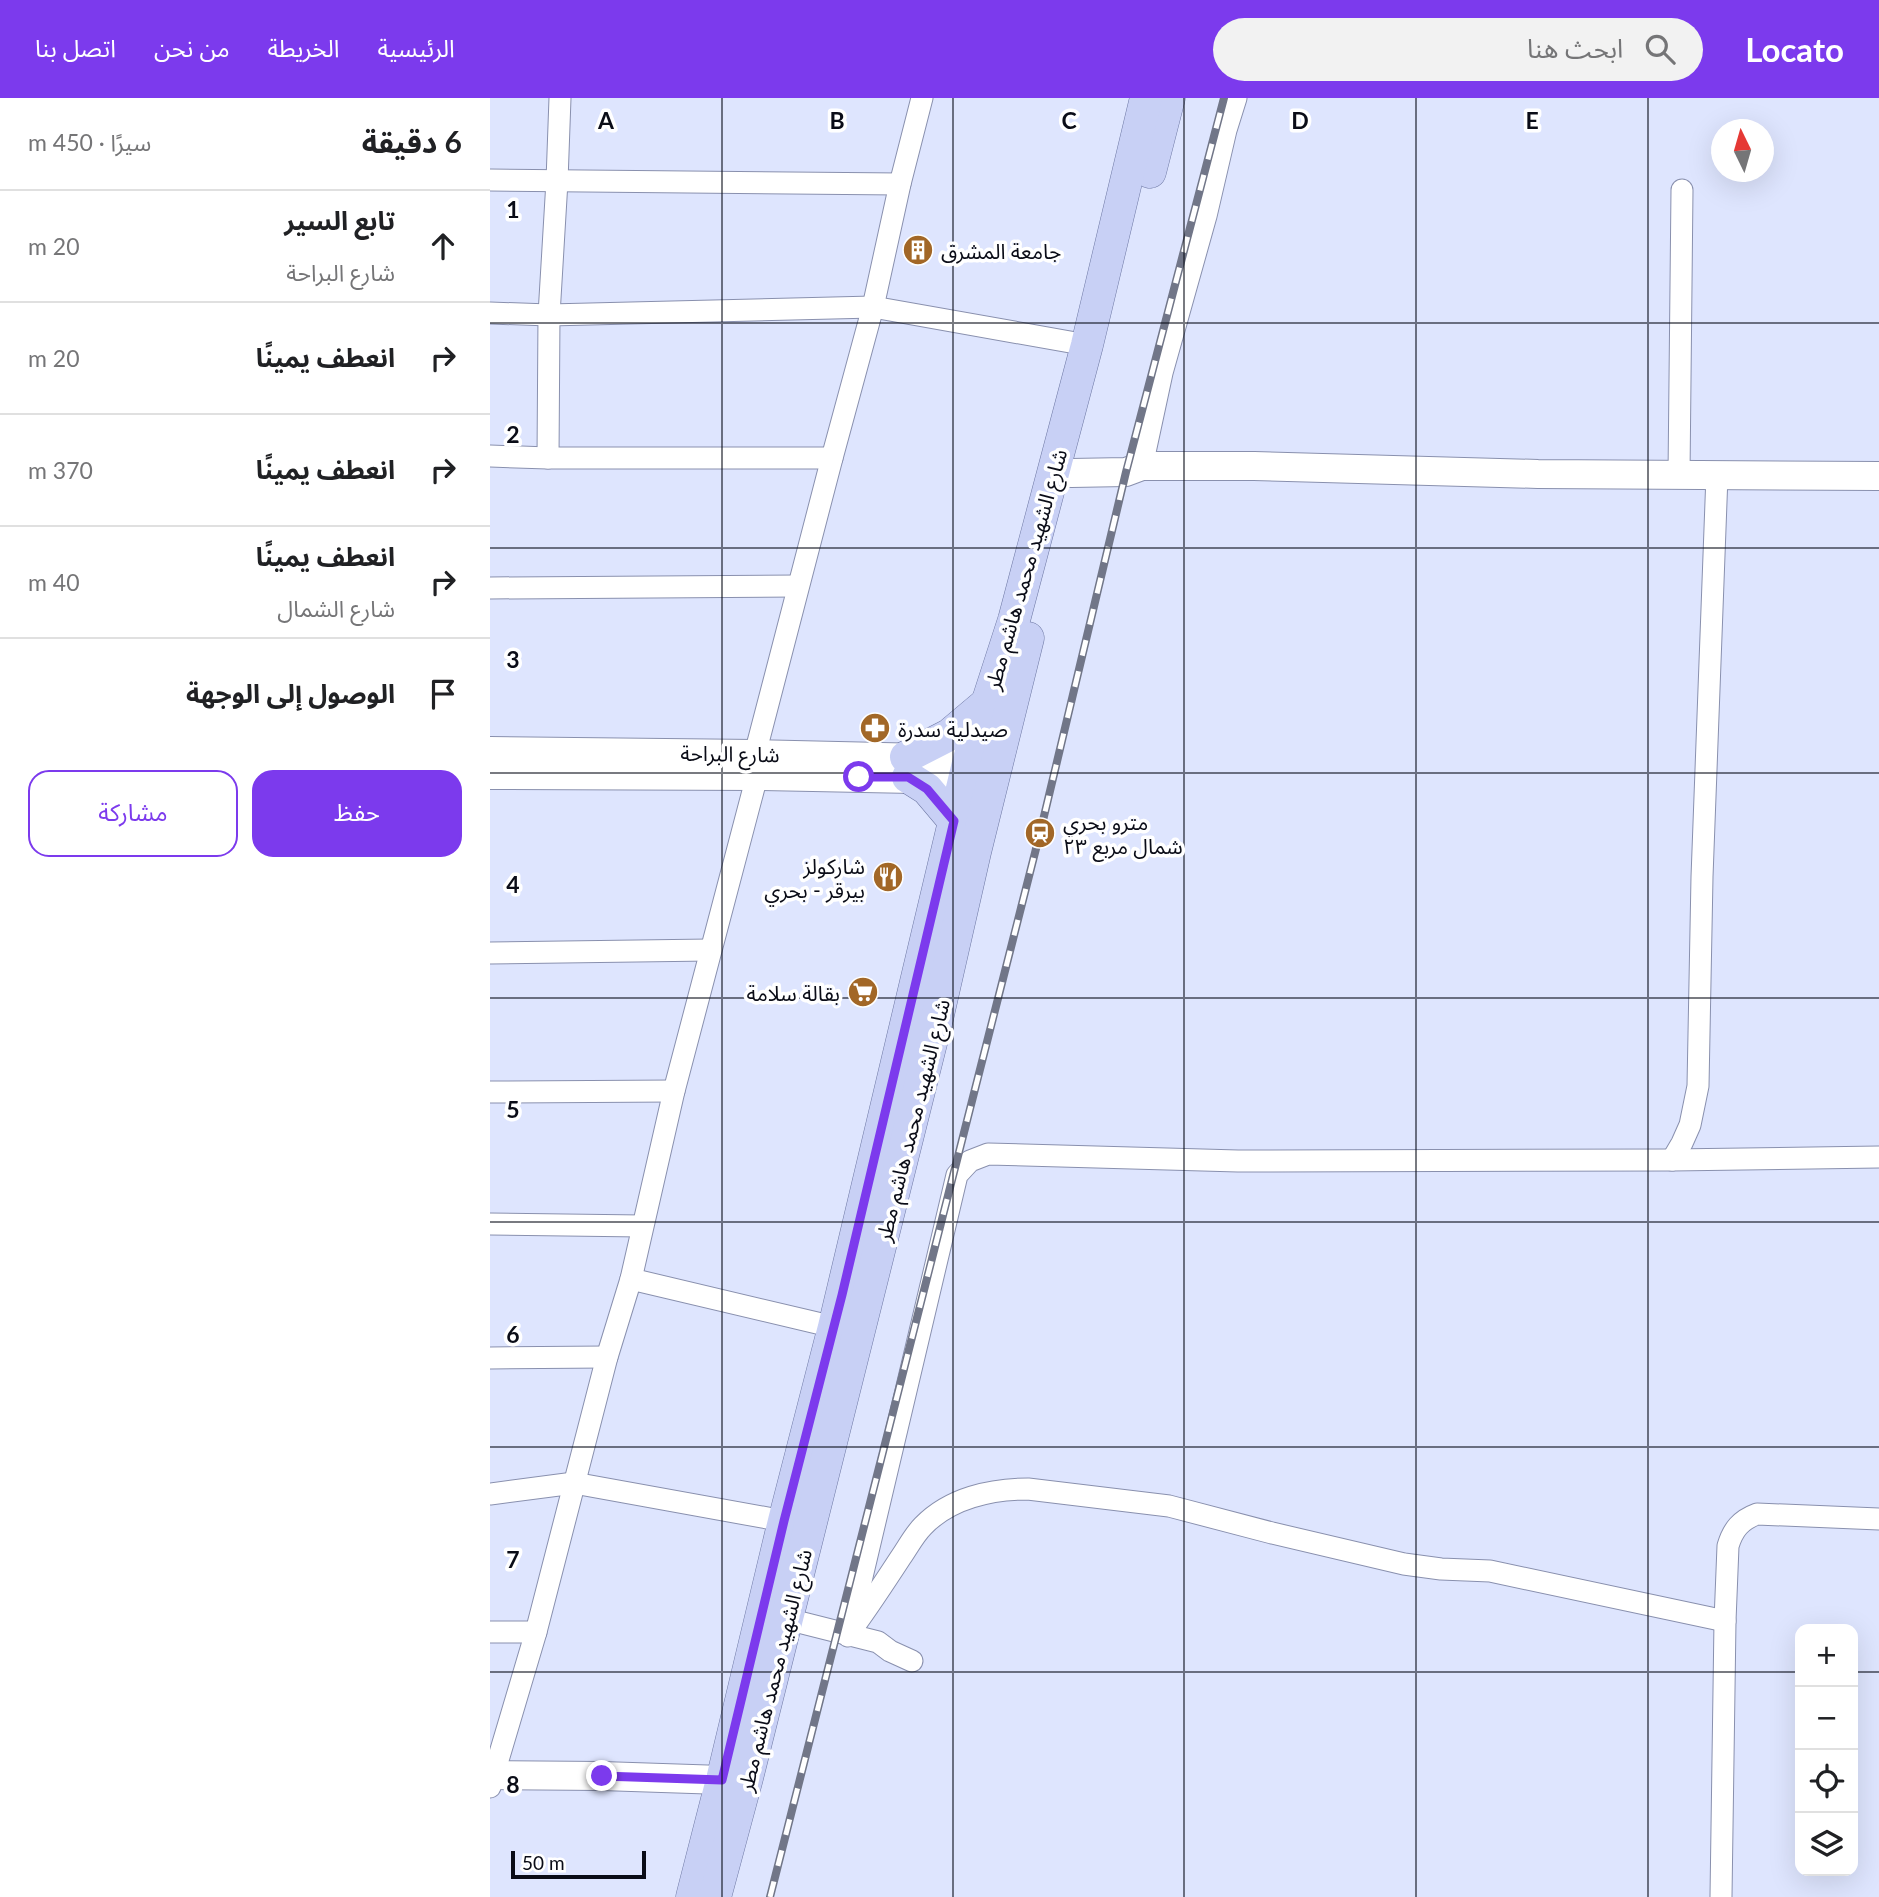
<!DOCTYPE html>
<html lang="ar">
<head>
<meta charset="utf-8">
<style>
  :root { --surface:#fff; --page:#f2f2f2; --text:#202124; --muted:#757577; --line:#e0e0e0; --accent:#7c3aed }
  body { margin:0; font-family:Lato,"Noto Sans Arabic",sans-serif; background:var(--page); color:var(--text); direction:rtl }
  .controls { position:absolute; right:21px; bottom:21px; display:grid; overflow:hidden; border-radius:14px; box-shadow:0 7px 28px #0002 }
  .controls button { width:63px; height:63px; display:grid; place-items:center; padding:0; border:0; border-bottom:2px solid var(--line); background:var(--surface); color:var(--text); font:35px sans-serif }
  .compass { position:absolute; left:1221px; top:21px; width:63px; height:63px; border-radius:50%; background:var(--surface); box-shadow:0 7px 28px #0002; rotate:355deg }
  .scale { position:absolute; left:21px; bottom:18px; width:135px; box-sizing:border-box; padding-left:7px; border:4px solid #0a0c17; border-top:0; font-size:19px; line-height:24px; white-space:nowrap; color:#0a0c17; -webkit-text-stroke:5px #fff; paint-order:stroke }
  .stop { position:absolute; width:21px; height:21px; margin:-16px; border:5px solid #7c3aed; border-radius:50%; background:#fff }
  .stop.end { background:#7c3aed; border-color:#fff; box-shadow:0 2px 7px #0008 }
  .list { margin:0; padding:0; list-style:none }
  h2 { display:flex; justify-content:space-between; align-items:center; height:91px; margin:0; padding:0 28px; font-size:30px }
  h2 small { font-size:23px; font-weight:400; color:var(--muted) }
  .list li { display:grid; grid-template-columns:46px 1fr auto; gap:21px; align-items:center; box-sizing:border-box; height:112px; padding:0 28px; border-top:2px solid var(--line) }
  .list b { display:block; font-size:26px; white-space:nowrap }
  .list p { margin:0; font-size:23px; white-space:nowrap; color:var(--muted) }
  .list em { font-size:23px; font-style:normal; color:var(--muted) }
  .actions { display:flex; gap:14px; padding:21px 28px }
  .actions a { flex:1; padding:16px 0; border:2px solid var(--accent); border-radius:21px; text-align:center; font-size:24px; color:var(--accent) }
  .actions .main { background:var(--accent); color:#fff }
  .icon { flex:none; width:38px; height:38px; fill:none; stroke:currentColor; stroke-width:2; stroke-linecap:round; stroke-linejoin:round }
  .map { position:relative; flex:none; width:1389px; height:1799px; overflow:hidden; direction:ltr }
  header { display:flex; align-items:center; gap:42px; box-sizing:border-box; height:98px; padding:0 35px; background:var(--accent); color:#fff }
  header strong { font-size:33px }
  nav { display:flex; gap:38px; margin-inline-start:auto; font-size:24px }
  .search { width:490px; height:63px; background:var(--page); display:flex; align-items:center; gap:18px; box-sizing:border-box; padding:0 24px; border-radius:38px; color:var(--muted); font-size:26px }
  main { display:flex }
  aside { flex:1; background:var(--surface) }
  .map>svg:first-child { display:block }
  .lines { fill:none; stroke-linecap:round; stroke-linejoin:round }
  .street-casing { stroke:#8990ae; stroke-width:23 }
  .secondary-casing { stroke:#8990ae; stroke-width:30 }
  .primary-casing { stroke:#6d77a3; stroke-width:33 }
  .street { stroke:#fff; stroke-width:21 }
  .secondary { stroke:#fff; stroke-width:28 }
  .primary { stroke:#c8d0f5; stroke-width:32 }
  .rail-casing { stroke:#717688; stroke-width:8 }
  .rail { stroke:#fff; stroke-width:5; stroke-dasharray:16; stroke-linecap:butt }
  .route { stroke:#7c3aed; stroke-width:9 }
  .grid { fill:none; stroke:#0a0c17; stroke-width:2; stroke-opacity:0.55 }
  .labels { text-anchor:middle; dominant-baseline:central; stroke-width:7; stroke-linejoin:round; paint-order:stroke }
  .poi-label { font-size:21px; fill:#0a0c17; stroke:#fff; text-anchor:start }
  .street-label { font-size:21px; fill:#0a0c17; stroke:#fff }
  .grid-label { font-size:23px; text-anchor:middle; font-weight:bold; fill:#0a0c17; stroke:#fff; stroke-width:7; stroke-linejoin:round; paint-order:stroke }
</style>
</head>
<body>
<header>
<strong>Locato</strong>
<div class="search"><svg class="icon" aria-label="search" viewBox="0 0 24 24"><circle cx="10" cy="10" r="6"/><path d="M15 15l6 6"/></svg>ابحث هنا</div>
<nav><a>الرئيسية</a><a>الخريطة</a><a>من نحن</a><a>اتصل بنا</a></nav>
</header>
<main>
<div class="map">
<svg width="1389" height="1799" viewBox="0 0 1389 1799">
  <rect width="100%" height="100%" fill="#dee5fe"/>
  <g class="lines">
    <g class="street-casing">
      <g id="street">
        <path d="M0,82l410,4"/>
        <path d="M0,215l59,2 324,-8 214,38"/>
        <path d="M0,358l58,2h284"/>
        <path d="M58,360l1,-143 8,-134 3,-83"/>
        <path d="M652,368l20,-93 44,-157 20,-86 10,-32"/>
        <path d="M1189,377l3,-285"/>
        <path d="M0,490l308,-2"/>
        <path d="M265,656l77,-296 41,-151 27,-123 22,-86"/>
        <path d="M0,855l220,-3"/>
        <path d="M0,994l184,-1"/>
        <path d="M1182,1062l10,-17 8,-18 8,-39 4,-209 15,-402"/>
        <path d="M0,1126l152,2"/>
        <path d="M141,1181l203,48"/>
        <path d="M0,1260l117,-1"/>
        <path d="M0,1396l84,-11 210,38"/>
        <path d="M285,1518l103,26 12,9 22,10"/>
        <path d="M365,1527c16,-22 31,-45 46,-68 7,-10 13,-22 22,-31 27,-28 68,-37 105,-37l141,17 103,27 132,31 37,5 49,2 235,50"/>
        <path d="M0,1534h46"/>
        <path d="M358,1538l109,-461 13,-14 18,-7 250,7 434,-1 207,-3"/>
        <path d="M0,1689l46,-155 71,-275 24,-78 43,-188 83,-315"/>
        <path d="M1231,1799l4,-276 3,-75c5,-17 13,-26 29,-32l122,5"/>
      </g>
    </g>
    <g class="secondary-casing">
      <g id="secondary">
        <path d="M581,375l55,-1 16,-6h112l284,8 341,2"/>
        <path d="M0,653l265,3 214,5"/>
        <path d="M0,677l267,1 207,4"/>
        <path d="M0,1677l112,1 120,4 23,-2"/>
      </g>
    </g>
    <g class="primary-casing">
      <g id="primary">
        <path d="M660,74l19,-74"/>
        <path d="M416,659l43,-22 38,-32"/>
        <path d="M418,679l19,12 27,32"/>
        <path d="M202,1799l30,-117 62,-259 50,-194 135,-568 45,-139 73,-275 59,-247"/>
        <path d="M225,1799l32,-119 190,-759 38,-167 53,-214"/>
      </g>
    </g>
    <use href="#street" class="street"/>
    <use href="#secondary" class="secondary"/>
    <use href="#primary" class="primary"/>
    <g class="rail-casing">
      <path id="rail" d="M280,1799l270,-1064 86,-361 98,-374"/>
    </g>
    <use href="#rail" class="rail"/>
  </g>
  <g class="lines">
    <path class="route" d="M112,1678l120,4 62,-259 58,-226 112,-474 -27,-32 -19,-12h-49"/>
  </g>
  <path class="grid" d="M232,0v1799M463,0v1799M694,0v1799M926,0v1799M1158,0v1799M0,225h1389M0,450h1389M0,675h1389M0,900h1389M0,1124h1389M0,1349h1389M0,1574h1310M1363,1574h26"/>
  <defs>
    <g id="building-disc" transform="scale(1.575)"><circle r="9.5" fill="#a26727" stroke="#fff"/><path d="M-4-6H4V6H1V3H-1V6H-4ZM-2.5-4.3h1.7v1.8h-1.7ZM.8-4.3h1.7v1.8H.8ZM-2.5-1h1.7V.8h-1.7ZM.8-1h1.7V.8H.8Z" fill="#fff"/></g>
    <g id="pharmacy-disc" transform="scale(1.575)"><circle r="9.5" fill="#a26727" stroke="#fff"/><path d="M-2-6h4v4h4v4h-4v4h-4v-4h-4v-4h4Z" fill="#fff"/></g>
    <g id="station-disc" transform="scale(1.575)"><circle r="9.5" fill="#a26727" stroke="#fff"/><path d="M-3-6H3Q5-6 5-4V2Q5 4 3 4L4.5 6H3L1.5 4h-3L-3 6H-4.5L-3 4Q-5 4-5 2V-4Q-5-6-3-6ZM-3.5-4v3h7v-3ZM-3.5 1v1.5H-2V1ZM2 1v1.5H3.5V1Z" fill="#fff"/></g>
    <g id="restaurant-disc" transform="scale(1.575)"><circle r="9.5" fill="#a26727" stroke="#fff"/><path d="M-5-6h1v4h1v-4h1v4h1v-4h1v5L-1.5 .5V6h-2V.5L-5-1ZM5-6V6H3V1.5H1.5Q1.5-4 5-6Z" fill="#fff"/></g>
    <g id="supermarket-disc" transform="scale(1.575)"><circle r="9.5" fill="#a26727" stroke="#fff"/><path d="M-6-5.5h2.5l.6 2H6L4.5 2H-2.5L-4.4-4H-6ZM-1.5 3.2a1.3 1.3 0 1 0 .1 0ZM3 3.2a1.3 1.3 0 1 0 .1 0Z" fill="#fff"/></g>
  </defs>
  <g fill-rule="evenodd">
    <use href="#building-disc" x="428" y="152"/>
    <use href="#pharmacy-disc" x="385" y="630"/>
    <use href="#station-disc" x="550" y="735"/>
    <use href="#restaurant-disc" x="398" y="779"/>
    <use href="#supermarket-disc" x="373" y="894"/>
  </g>
  <g class="labels">
    <g class="poi-label">
      <text x="451" y="152">جامعة المشرق</text>
      <text x="408" y="630">صيدلية سدرة</text>
      <text x="573" y="723">مترو بحري<tspan x="573" dy="24">شمال مربع ٢٣</tspan></text>
      <text x="375" y="767" text-anchor="end">شاركولز<tspan x="375" dy="24">بيرقر - بحري</tspan></text>
      <text x="350" y="894" text-anchor="end">بقالة سلامة</text>
    </g>
    <g class="street-label">
      <text transform="translate(535 471) rotate(-74)">شارع الشهيد محمد هاشم مطر</text>
      <text transform="translate(240 655) rotate(1)">شارع البراحة</text>
      <text transform="translate(422 1022) rotate(-76)">شارع الشهيد محمد هاشم مطر</text>
      <text transform="translate(284 1572) rotate(-76)">شارع الشهيد محمد هاشم مطر</text>
    </g>
  </g>
  <g class="grid-label">
    <text x="116" y="31">A</text>
    <text x="347" y="31">B</text>
    <text x="579" y="31">C</text>
    <text x="810" y="31">D</text>
    <text x="1042" y="31">E</text>
    <text x="23" y="120">1</text>
    <text x="23" y="345">2</text>
    <text x="23" y="570">3</text>
    <text x="23" y="795">4</text>
    <text x="23" y="1020">5</text>
    <text x="23" y="1245">6</text>
    <text x="23" y="1470">7</text>
    <text x="23" y="1695">8</text>
  </g>
</svg>
<div class="controls">
<button>+</button>
<button>−</button>
<button><svg class="icon" aria-label="locate" viewBox="0 0 24 24"><circle cx="12" cy="12" r="6"/><path d="M12 2v4M12 18v4M2 12h4M18 12h4"/></svg></button>
<button><svg class="icon" aria-label="layers" viewBox="0 0 24 24"><path d="M12 4l9 5-9 5-9-5zM3 14l9 5 9-5"/></svg></button>
</div>
<svg class="compass" viewBox="-18 -18 36 36"><path d="M0-13l5 13h-10z" fill="#e53935"/><path d="M0 13l5-13h-10z" fill="#757577"/></svg>
<div class="scale">50 m</div>
<div class="stop" style="left:369px;top:679px"></div>
<div class="stop end" style="left:112px;top:1678px"></div>
</div>
<aside>
<h2>6 دقيقة<small>سيرًا · 450 m</small></h2>
<ul class="list">
<li><svg class="icon" aria-label="ahead" viewBox="0 0 24 24"><path d="M12 20V5M6 11l6-6 6 6"/></svg><div><b>تابع السير</b><p>شارع البراحة</p></div><em>20 m</em></li>
<li><svg class="icon" aria-label="right" viewBox="0 0 24 24"><path d="M7 20v-9h11M14 6l5 5-5 5"/></svg><div><b>انعطف يمينًا</b></div><em>20 m</em></li>
<li><svg class="icon" aria-label="right" viewBox="0 0 24 24"><path d="M7 20v-9h11M14 6l5 5-5 5"/></svg><div><b>انعطف يمينًا</b></div><em>370 m</em></li>
<li><svg class="icon" aria-label="right" viewBox="0 0 24 24"><path d="M7 20v-9h11M14 6l5 5-5 5"/></svg><div><b>انعطف يمينًا</b><p>شارع الشمال</p></div><em>40 m</em></li>
<li><svg class="icon" aria-label="arrive" viewBox="0 0 24 24"><path d="M6 21V4h12l-3 4 3 4H6"/></svg><div><b>الوصول إلى الوجهة</b></div></li>
</ul>
<div class="actions"><a class="main">حفظ</a><a>مشاركة</a></div>
</aside>
</main>
</body>
</html>
